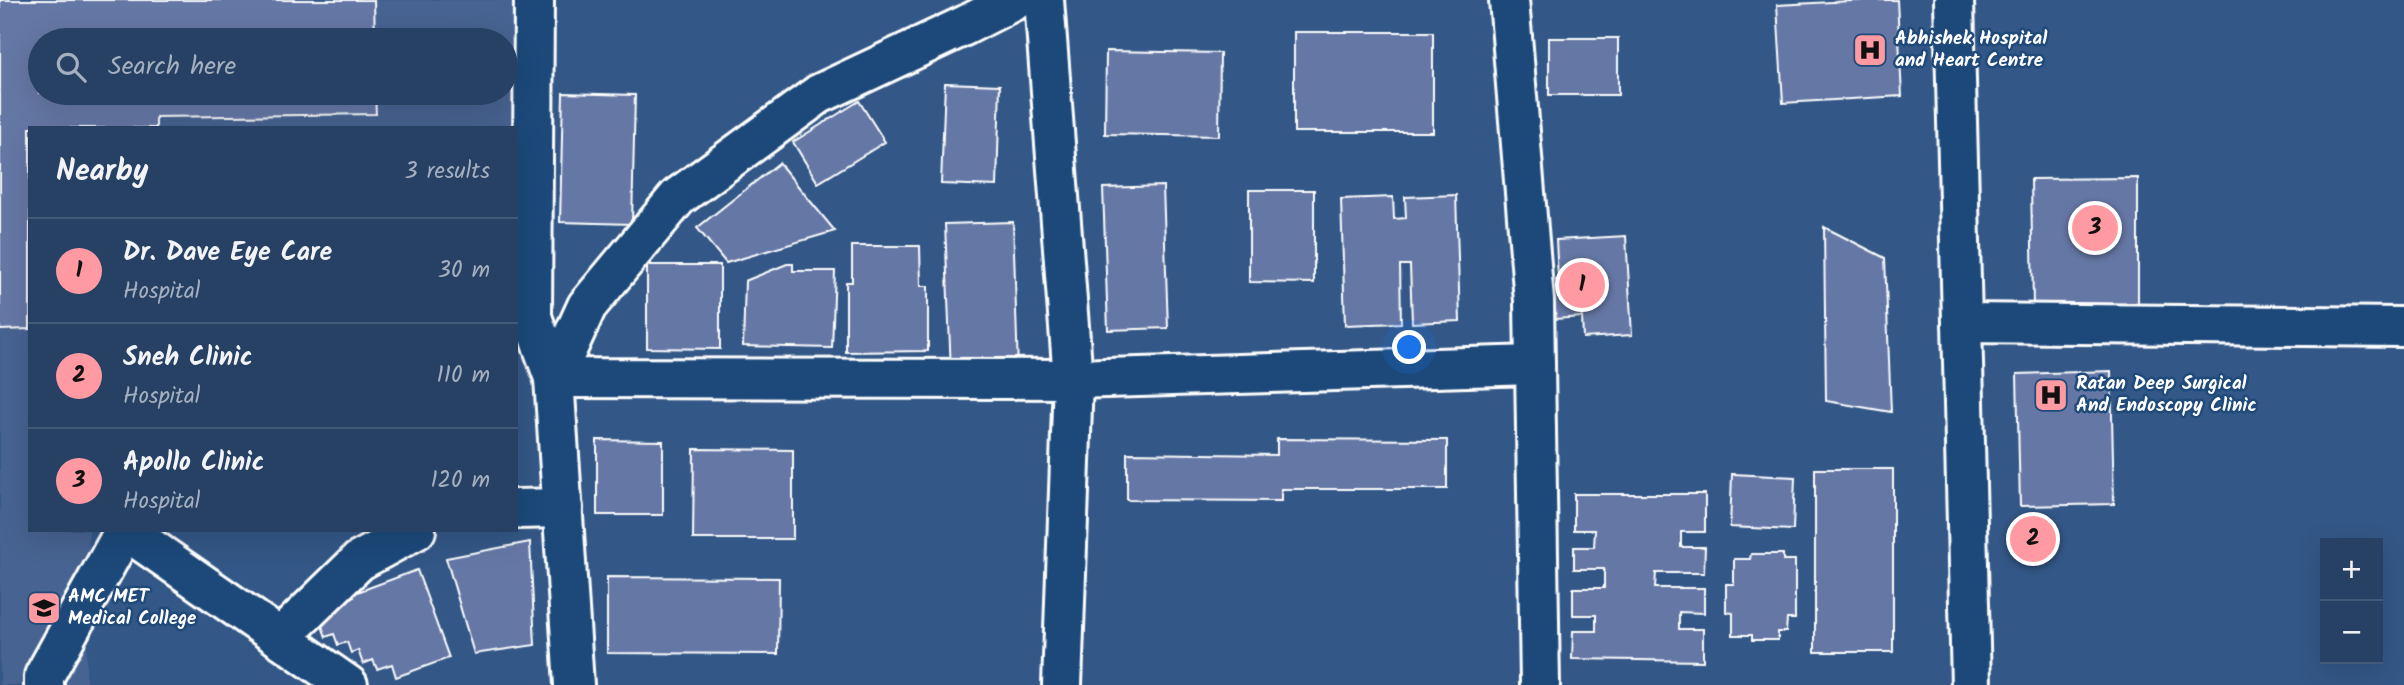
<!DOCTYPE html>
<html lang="en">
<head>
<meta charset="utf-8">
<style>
  :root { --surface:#264164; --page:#324c6d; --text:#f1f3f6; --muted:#a4afbf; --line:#425a78; --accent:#ff9aa2 }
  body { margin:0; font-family:Kalam,sans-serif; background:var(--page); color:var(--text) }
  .controls { position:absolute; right:21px; bottom:21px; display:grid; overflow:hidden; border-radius:0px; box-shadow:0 7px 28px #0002 }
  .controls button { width:63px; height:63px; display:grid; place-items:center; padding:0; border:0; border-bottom:2px solid var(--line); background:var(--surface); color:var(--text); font:35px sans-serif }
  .you { position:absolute; left:1410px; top:348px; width:24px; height:24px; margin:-18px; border:5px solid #fff; border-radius:50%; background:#1a73e8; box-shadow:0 0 0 10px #1a73e833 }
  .badge { display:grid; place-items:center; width:46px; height:46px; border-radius:50%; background:var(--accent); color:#111; font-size:23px; font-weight:700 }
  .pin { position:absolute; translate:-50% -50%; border:4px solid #fff; box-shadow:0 2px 7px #0006 }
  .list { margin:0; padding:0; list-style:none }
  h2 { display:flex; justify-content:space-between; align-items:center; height:91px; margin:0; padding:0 28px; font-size:30px }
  h2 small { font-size:23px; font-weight:400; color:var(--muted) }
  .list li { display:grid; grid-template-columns:46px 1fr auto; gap:21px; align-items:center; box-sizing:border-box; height:105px; padding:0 28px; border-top:2px solid var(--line) }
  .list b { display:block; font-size:26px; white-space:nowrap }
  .list p { margin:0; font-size:23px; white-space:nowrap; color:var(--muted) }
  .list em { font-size:23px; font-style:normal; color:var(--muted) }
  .icon { flex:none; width:38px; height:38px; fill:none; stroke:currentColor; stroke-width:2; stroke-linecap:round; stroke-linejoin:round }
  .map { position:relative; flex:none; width:2404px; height:685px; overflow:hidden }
  .search { position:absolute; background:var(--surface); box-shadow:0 7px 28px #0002; left:28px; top:28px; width:490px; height:77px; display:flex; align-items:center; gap:18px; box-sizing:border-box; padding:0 24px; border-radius:38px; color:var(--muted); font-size:26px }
  .panel { position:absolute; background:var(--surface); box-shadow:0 7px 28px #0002; left:28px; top:126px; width:490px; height:406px; border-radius:0px }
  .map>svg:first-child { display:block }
  .built { fill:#466491; fill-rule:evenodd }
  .building { fill:#6577a5; stroke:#fff; stroke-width:2 }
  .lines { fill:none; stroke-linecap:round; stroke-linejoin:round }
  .minor-casing { stroke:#fff; stroke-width:44 }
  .minor { stroke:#1f4a7a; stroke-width:38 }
  .labels { text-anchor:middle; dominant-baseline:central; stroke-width:5; stroke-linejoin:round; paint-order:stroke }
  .poi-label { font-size:19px; font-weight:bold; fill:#fff; stroke:#1f4a7a; text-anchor:start }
</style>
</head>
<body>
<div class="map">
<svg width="2404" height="685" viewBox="0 0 2404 685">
  <rect width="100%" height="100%" fill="#335786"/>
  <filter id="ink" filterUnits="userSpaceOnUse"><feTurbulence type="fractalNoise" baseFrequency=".0143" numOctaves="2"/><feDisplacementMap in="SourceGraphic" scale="14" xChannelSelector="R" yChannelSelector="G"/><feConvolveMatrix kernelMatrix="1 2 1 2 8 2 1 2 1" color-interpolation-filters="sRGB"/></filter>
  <g filter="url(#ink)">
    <path class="built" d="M0,0h512v128h-482v402h59l-3,155h-86zM40,40h466v53h-466z"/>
    <g class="building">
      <path d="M0,0h374l1,40h-335v53h335l1,21 -220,3v11h-126v201l-30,1z"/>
      <path d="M1870,0h27l5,96 -119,7 -6,-98z"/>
      <rect x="1294" y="32" width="139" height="100"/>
      <rect x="1549" y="38" width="69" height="57"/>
      <path d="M1106,51l114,2 -1,83 -114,-2z"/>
      <path d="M945,83l55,2 -3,101 -56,-2z"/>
      <path d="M563,93l72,2 -3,129 -72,-2z"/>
      <path d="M859,101l26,41 -67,41 -25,-41z"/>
      <path d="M779,163l56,68 -109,32 -29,-35z"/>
      <path d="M2138,178v129l-105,1 -2,-129z"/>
      <path d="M1163,186l5,142 -60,2 -5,-142z"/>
      <path d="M1249,190h65v93l-65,-1z"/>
      <path d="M1456,195l4,126 -48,2 -2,-58h-10l1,58 -56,2 -4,-126 52,-2 1,22 12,-1 -1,-21z"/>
      <path d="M1013,222l5,147 -67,3 -6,-148z"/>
      <path d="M1824,227l61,31 6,154 -65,-11z"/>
      <path d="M1626,236l6,99 -49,3 -1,-21 -27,2 -3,-39h6l-2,-40z"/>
      <path d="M852,246h68l1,40h7v65l-82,1v-70h6z"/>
      <path d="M787,264h6v7h42l-3,77 -89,-2 2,-65z"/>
      <path d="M647,265h73v84l-73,-1z"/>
      <path d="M2111,371l3,133 -94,2 -3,-132z"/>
      <path d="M1277,439l170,1v49h-166v12l-154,-1v-47l150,2z"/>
      <path d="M597,440l66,1v74h-66z"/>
      <path d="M694,449l99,1v89h-100z"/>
      <rect x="1815" y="469" width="78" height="183"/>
      <path d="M1732,474l63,3 -2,53 -63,-3z"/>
      <path d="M1574,494h131v38h-24v15h24l-1,26h-48l-1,15h49v25l-25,-1v17h24v32l-131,-2 1,-28h23v-16h-23v-27h31v-19h-30v-22h20l1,-17h-21z"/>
      <path d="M530,542l5,103 -61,9 -28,-96z"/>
      <path d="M1751,554h32v6h12v59h-8l-1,13h-8v8h-26v-5h-19v-22l-7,-1v-28h8v-25h16z"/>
      <path d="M417,570l32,88 -53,19 -4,-13 -15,5 -4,-9 -10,4 -5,-14 -7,3 -4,-11 -9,3 -4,-11 -8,3 -6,-17 18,-8 -3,-8 19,-7 -2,-3z"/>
      <path d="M607,577l172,1 -1,76 -171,-1z"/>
    </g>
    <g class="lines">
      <g class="minor-casing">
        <g id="minor">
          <path d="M534,0l-2,317 22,61 519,1 462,-14"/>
          <path d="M1044,0l29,379 -11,306"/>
          <path d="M1509,0l25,301 6,384"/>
          <path d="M1954,0l17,685"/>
          <path d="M1962,323l442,4"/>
          <path d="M516,509l47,-1"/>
          <path d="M280,638l79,-77 57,-31"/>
          <path d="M44,685v-9l81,-146 223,155"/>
          <path d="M574,685l-20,-307 33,-72 91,-109 141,-103 147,-69 49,-25"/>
        </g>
      </g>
      <use href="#minor" class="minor"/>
    </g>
  </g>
  <defs>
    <g id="hospital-square" transform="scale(1.75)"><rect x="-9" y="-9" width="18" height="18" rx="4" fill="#ff9aa2" stroke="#1f4a7a"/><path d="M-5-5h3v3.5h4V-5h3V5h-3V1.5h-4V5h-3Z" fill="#111"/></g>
    <g id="university-square" transform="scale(1.75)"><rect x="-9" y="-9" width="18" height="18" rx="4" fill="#ff9aa2" stroke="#1f4a7a"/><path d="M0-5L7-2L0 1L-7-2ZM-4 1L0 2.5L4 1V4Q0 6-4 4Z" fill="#111"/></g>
  </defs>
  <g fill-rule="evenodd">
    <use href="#hospital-square" x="1870" y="50"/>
    <use href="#hospital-square" x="2051" y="395"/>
    <use href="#university-square" x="44" y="608"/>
  </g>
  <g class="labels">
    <g class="poi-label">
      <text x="1895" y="39">Abhishek Hospital<tspan x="1895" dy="22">and Heart Centre</tspan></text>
      <text x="2076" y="384">Ratan Deep Surgical<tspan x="2076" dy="22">And Endoscopy Clinic</tspan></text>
      <text x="68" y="597">AMC MET<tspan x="68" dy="22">Medical College</tspan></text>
    </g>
  </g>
</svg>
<div class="controls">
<button>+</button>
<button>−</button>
</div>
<div class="you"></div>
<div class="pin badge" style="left:1582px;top:285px">1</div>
<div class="pin badge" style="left:2033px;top:539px">2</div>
<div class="pin badge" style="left:2095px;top:228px">3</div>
<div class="search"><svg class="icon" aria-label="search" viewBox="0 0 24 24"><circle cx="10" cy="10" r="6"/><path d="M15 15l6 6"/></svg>Search here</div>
<section class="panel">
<h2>Nearby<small>3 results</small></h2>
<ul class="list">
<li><span class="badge">1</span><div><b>Dr. Dave Eye Care</b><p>Hospital</p></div><em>30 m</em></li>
<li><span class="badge">2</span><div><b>Sneh Clinic</b><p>Hospital</p></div><em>110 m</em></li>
<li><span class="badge">3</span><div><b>Apollo Clinic</b><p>Hospital</p></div><em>120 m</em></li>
</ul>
</section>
</div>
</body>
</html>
